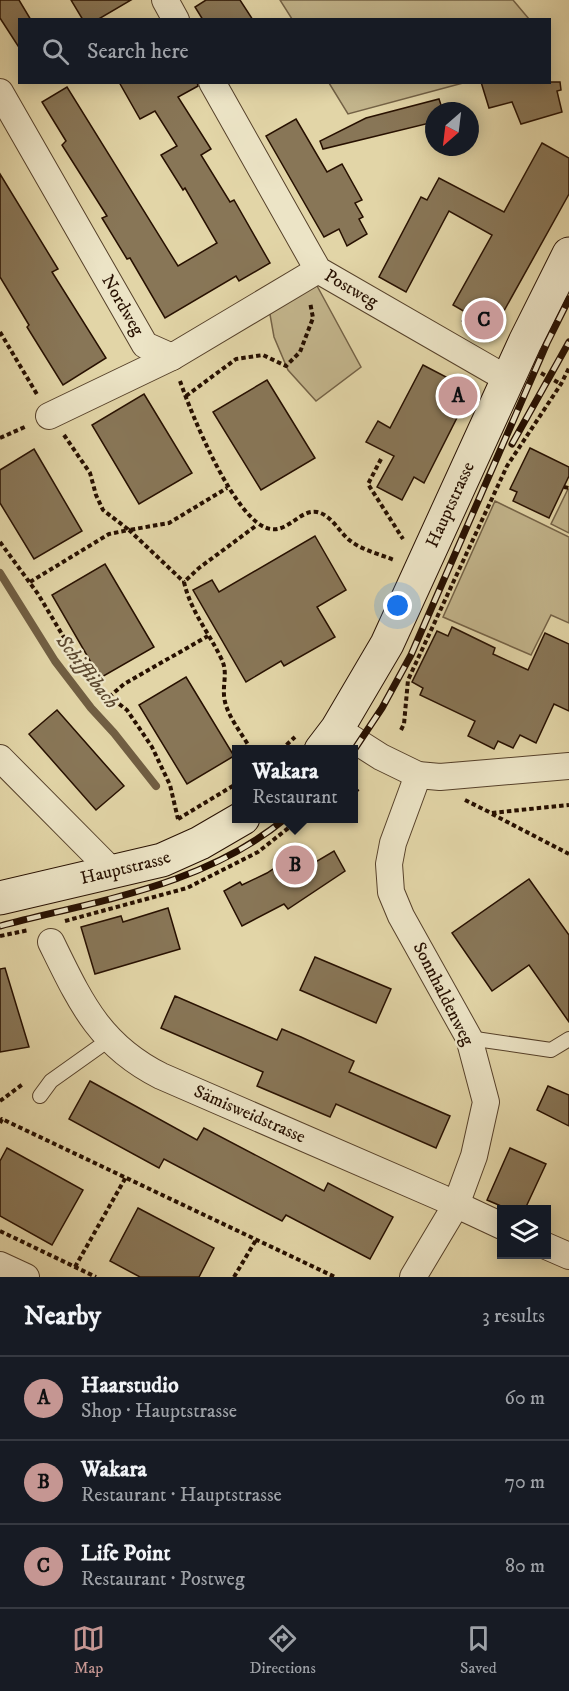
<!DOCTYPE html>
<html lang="en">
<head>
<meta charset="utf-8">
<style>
  :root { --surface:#171b24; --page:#242831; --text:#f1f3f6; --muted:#9ea1a6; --line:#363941; --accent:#c59692 }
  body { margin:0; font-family:"IM FELL DW Pica",serif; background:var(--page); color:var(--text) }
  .controls { position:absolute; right:18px; bottom:18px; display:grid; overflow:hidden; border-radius:0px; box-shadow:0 3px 15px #0003 }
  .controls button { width:54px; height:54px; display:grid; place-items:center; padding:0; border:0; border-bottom:2px solid var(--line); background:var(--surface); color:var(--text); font:30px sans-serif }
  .compass { position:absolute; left:425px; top:102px; width:54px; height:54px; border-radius:50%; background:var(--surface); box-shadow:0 3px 15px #0003; rotate:208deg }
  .you { position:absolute; left:398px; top:606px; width:21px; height:21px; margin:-15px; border:4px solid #fff; border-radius:50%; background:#1a73e8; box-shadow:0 0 0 9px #1a73e833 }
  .badge { display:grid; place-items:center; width:39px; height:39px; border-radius:50%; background:var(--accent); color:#111; font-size:20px; font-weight:700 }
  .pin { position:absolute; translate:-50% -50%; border:3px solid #fff; box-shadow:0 2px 6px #0006 }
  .popup { position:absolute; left:232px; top:745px; width:126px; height:78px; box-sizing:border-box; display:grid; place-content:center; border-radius:0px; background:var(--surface); filter:drop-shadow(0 2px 4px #0005); font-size:20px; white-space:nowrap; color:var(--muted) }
  .popup b { font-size:22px; color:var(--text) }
  .popup::after { content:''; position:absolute; left:50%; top:100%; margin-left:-12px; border:12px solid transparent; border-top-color:var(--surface) }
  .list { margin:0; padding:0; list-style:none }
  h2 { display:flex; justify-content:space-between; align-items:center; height:78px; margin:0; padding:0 24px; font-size:26px }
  h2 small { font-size:20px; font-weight:400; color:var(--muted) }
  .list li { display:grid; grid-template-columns:39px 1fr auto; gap:18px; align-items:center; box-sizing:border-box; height:84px; padding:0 24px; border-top:2px solid var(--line) }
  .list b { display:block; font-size:22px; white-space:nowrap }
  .list p { margin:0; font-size:20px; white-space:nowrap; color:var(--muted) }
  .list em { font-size:20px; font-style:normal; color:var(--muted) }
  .icon { flex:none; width:33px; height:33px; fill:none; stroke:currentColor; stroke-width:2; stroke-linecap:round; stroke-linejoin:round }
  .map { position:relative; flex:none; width:569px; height:1277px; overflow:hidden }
  .search { position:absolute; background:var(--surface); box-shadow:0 3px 15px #0003; left:18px; right:18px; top:18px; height:66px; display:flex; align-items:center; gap:15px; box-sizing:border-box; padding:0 21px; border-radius:0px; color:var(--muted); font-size:22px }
  .sheet { height:330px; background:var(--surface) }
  nav { display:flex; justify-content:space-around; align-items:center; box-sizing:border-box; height:84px; border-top:2px solid var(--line); background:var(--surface); font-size:16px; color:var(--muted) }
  nav a { display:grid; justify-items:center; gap:3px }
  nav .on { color:var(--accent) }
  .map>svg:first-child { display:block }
  .green { fill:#c2b48b; stroke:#746246; stroke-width:1.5 }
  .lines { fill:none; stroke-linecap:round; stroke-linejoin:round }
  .stream { stroke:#715e42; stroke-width:8 }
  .building { fill:#887657; stroke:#271000; stroke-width:1.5 }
  .lane-casing { stroke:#56412a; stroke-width:16 }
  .street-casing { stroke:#56412a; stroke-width:28 }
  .secondary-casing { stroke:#271000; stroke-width:35 }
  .path { stroke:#271000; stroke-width:4; stroke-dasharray:4.5 3; stroke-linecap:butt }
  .lane { stroke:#ece4c6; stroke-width:14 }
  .street { stroke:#ece4c6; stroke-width:26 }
  .secondary { stroke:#ece4c6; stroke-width:33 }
  .rail-casing { stroke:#271000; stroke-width:7 }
  .rail { stroke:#ece4c6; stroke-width:4.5; stroke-dasharray:14; stroke-linecap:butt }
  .labels { text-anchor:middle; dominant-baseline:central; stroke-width:4.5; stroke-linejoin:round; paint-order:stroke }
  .street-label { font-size:18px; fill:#271000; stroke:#ece4c6 }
  .water-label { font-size:20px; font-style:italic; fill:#5e4a31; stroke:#ece4c6 }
</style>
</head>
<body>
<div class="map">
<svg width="569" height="1277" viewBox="0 0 569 1277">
  <rect width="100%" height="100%" fill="#e2d5a7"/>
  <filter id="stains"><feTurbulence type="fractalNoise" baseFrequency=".00333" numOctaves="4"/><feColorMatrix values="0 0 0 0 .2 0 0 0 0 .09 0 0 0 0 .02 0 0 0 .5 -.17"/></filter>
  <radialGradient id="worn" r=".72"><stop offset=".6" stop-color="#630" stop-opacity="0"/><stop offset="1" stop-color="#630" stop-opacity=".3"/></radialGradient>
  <g class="green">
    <path d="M280,0h233l16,19h-237z"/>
    <path d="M329,83h134l-115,31z"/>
    <path d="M316,284l45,83 -45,34 -28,-31 -14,-33 -5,-28z"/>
    <path d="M568,489l1,1v43l-18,-9z"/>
    <path d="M495,501l74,36v86l-18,-8 -20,40 -88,-38z"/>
  </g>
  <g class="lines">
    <path class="stream" d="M0,573l55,88 36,47 23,25 42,53"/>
  </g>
  <g class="building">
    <path d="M0,0h19l12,20h-11v29l-20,-31z"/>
    <path d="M71,0h60l-34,20h-14z"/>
    <path d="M206,0h34l13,20h-50l-8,-13z"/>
    <path d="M119,82h78l1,4 -20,11 33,52 -10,6 29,47 4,-2 36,63 -31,18 -3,-5 -71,42 -35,-60 -3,1 -25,-41 5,-2 -45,-71 4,-4 -24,-39 25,-15 111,179 39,-23 -32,-55 -2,2 -22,-35 16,-9 -22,-35 -15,8z"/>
    <path d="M481,82h79l1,8 -4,1 5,21 -41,12 -9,-22 -23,6z"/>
    <path d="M439,99l3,9 -2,1v2h-6v11l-111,27 -3,-8 46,-23z"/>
    <path d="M296,119l31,53 15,-8 20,36 -7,3 8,14 -4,2 8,15 -20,12 -8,-17 -15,8 -58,-101z"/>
    <path d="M542,143l27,15v36l-79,142 -28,-15 5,-8 -14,-8 39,-70 -43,-24 -43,81 -27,-15 42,-80 6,3 12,-22 65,34z"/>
    <path d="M0,174l58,95 -6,3 54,86 -43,27 -36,-58 2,-2 -29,-48z"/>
    <path d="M423,365l48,25 -47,93 -10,-6 -12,23 -25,-13 17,-31 -28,-14 12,-21 12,7z"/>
    <path d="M267,380l48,78 -54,32 -48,-78z"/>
    <path d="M144,394l48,79 -53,31 -47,-79z"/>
    <path d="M530,448l39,19v9l-20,42 -36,-17 4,-9 -7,-3z"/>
    <path d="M34,449l48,82 -48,28 -34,-56v-33z"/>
    <path d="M315,536l31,54 -29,17 18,30 -51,29 -3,-5 -35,21 -53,-92 19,-10 7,12z"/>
    <path d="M105,564l49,83 -54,31 -48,-83z"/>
    <path d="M452,627l43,21 -2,6 35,16 17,-37 24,11v67l-15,-7 -18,39 -16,-8 -7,13 -15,-7 -4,8 -26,-13 7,-15 -55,-26 3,-7 -11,-6 25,-51 11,5z"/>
    <path d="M186,677l48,79 -47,28 -48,-79z"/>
    <path d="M57,710l67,76 -28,24 -67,-76z"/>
    <path d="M304,848l10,15 20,-12 11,20 -57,38 -4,-5 -42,22 -18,-35 16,-9 2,3 25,-12z"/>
    <path d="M529,879l40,56v87l-40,-57 -37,26 -40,-58z"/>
    <path d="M168,908l12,41 -85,25 -14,-47 40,-11 2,6z"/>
    <path d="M315,957l76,32 -15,34 -76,-33z"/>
    <path d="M5,968l24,79 -29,5v-83z"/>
    <path d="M175,996l102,44 5,-11 19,8 53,24 -5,11 101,44 -14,32 -100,-44 -6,13 -73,-31 6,-14 -102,-44z"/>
    <path d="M90,1081l107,59 7,-12 120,63 4,-8 65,34 -23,42 -84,-44 -4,6 -118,-62 -5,9 -90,-49z"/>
    <path d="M548,1086l21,9v31l-32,-16z"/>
    <path d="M7,1148l76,42 -31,55 -52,-29v-55z"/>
    <path d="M510,1148l36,16 -21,45h-17l-21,-9z"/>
    <path d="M138,1208l76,40 -15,29h-59l-30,-16z"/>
  </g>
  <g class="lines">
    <g class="lane-casing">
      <g id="lane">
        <path d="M469,1038l82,12 18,-11"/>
        <path d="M40,1096l11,-15 59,-42"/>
      </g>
    </g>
    <g class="street-casing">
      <g id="street">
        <path d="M165,0l11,20"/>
        <path id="s1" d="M212,82l106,188 191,110"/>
        <path id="s2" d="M0,92l145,253 27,12 146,-87"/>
        <path d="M49,416l123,-59"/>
        <path d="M337,729l44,28 37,18 22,2 129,-11"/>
        <path d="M0,758l112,113"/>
        <path id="s3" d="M51,942c29,59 48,103 110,134l281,122 60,28"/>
        <path d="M546,1246l23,10"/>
        <path d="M0,1265l26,12"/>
        <path d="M413,1277l43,-72 18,-49 12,-54 -17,-64 -68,-122 -10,-24 -2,-28 4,-21 25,-68"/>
      </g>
    </g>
    <g class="secondary-casing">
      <g id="secondary">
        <path id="s4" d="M321,750l16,-21 50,-85 138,-302 44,-88"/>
        <path id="s5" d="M0,898l162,-38 38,-17 43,-25"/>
      </g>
    </g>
    <g class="path">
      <path d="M0,332l38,64"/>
      <path d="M541,373l20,11"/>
      <path d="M180,381c11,32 56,144 91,148 17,3 30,-20 46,-17 14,3 21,18 31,27 13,11 31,15 46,21"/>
      <path d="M186,396l50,-37 27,-4 23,11 14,-14 13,-34 -3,-16"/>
      <path d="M64,435l26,38 6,22 7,15 26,20 40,-7 58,-35"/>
      <path d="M0,438l27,-12"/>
      <path d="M381,459l-13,25 35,55"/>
      <path d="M564,487l5,1"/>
      <path d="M0,542l38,52 43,72 21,25 25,19 25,37 18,38 8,34"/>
      <path d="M30,582l79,-48 20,-4 55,52"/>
      <path d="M109,697l15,-13 84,-48"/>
      <path d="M401,730l3,-6 4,-44 99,-214 54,-82 8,-16"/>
      <path d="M251,750c-9,-17 -26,-36 -27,-55 -1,-13 4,-24 -3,-37 -13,-27 -30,-46 -37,-76l15,-14 58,-43"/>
      <path d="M281,750l14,-13"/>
      <path d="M354,790h3l3,-3"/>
      <path d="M465,800l26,13 78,-8"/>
      <path d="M492,814l77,40"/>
      <path d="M178,819l58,-35"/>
      <path d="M65,921l122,-33 71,-36 43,-34"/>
      <path d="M0,936l29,-6"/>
      <path d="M0,1101l23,-17"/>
      <path d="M0,1123l2,-4 333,158"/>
      <path d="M0,1231l96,46"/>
      <path d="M75,1267l51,-90"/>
      <path d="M234,1277l22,-37"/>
    </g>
    <use href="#lane" class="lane"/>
    <use href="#street" class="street"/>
    <use href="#secondary" class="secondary"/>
    <g class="rail-casing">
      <g id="rail">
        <path d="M512,444l57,-102"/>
        <path d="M354,750l28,-42 29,-53 136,-312 22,-44"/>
        <path d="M0,926c99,-26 204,-40 286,-108"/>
      </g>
    </g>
    <use href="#rail" class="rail"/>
  </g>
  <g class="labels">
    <g class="street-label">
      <text stroke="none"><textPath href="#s1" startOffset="254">Postweg</textPath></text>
      <text stroke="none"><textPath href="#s2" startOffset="246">Nordweg</textPath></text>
      <text stroke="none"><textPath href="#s4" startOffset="278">Hauptstrasse</textPath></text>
      <text stroke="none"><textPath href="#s5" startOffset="129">Hauptstrasse</textPath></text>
      <text transform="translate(443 994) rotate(63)">Sonnhaldenweg</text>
      <text stroke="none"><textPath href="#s3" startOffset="274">Sämisweidstrasse</textPath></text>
    </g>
    <g class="water-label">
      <text transform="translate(87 672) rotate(52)">Schifflibach</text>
    </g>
  </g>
  <rect width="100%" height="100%" filter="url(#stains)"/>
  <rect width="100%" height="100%" fill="url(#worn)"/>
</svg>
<div class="controls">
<button><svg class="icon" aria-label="layers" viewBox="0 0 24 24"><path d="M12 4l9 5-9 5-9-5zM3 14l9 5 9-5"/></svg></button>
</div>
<svg class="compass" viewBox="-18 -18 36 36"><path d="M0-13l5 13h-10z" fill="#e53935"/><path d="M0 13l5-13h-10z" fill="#9ea1a6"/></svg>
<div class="you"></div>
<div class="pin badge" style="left:458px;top:396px">A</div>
<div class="pin badge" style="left:295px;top:865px">B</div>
<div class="popup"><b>Wakara</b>Restaurant</div>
<div class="pin badge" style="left:484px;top:320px">C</div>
<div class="search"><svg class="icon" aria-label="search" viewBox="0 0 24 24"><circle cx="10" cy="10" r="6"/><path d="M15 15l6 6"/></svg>Search here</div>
</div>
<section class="sheet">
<h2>Nearby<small>3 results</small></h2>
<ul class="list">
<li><span class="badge">A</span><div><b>Haarstudio</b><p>Shop · Hauptstrasse</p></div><em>60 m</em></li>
<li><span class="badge">B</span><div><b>Wakara</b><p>Restaurant · Hauptstrasse</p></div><em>70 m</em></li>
<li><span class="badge">C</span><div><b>Life Point</b><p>Restaurant · Postweg</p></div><em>80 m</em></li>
</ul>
</section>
<nav>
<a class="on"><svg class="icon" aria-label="map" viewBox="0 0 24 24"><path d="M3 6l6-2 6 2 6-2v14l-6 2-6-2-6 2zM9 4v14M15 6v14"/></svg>Map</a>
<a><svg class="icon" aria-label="directions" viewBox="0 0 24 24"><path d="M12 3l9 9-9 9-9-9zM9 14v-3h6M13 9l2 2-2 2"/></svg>Directions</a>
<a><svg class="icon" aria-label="saved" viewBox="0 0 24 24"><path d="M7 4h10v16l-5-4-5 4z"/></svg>Saved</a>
</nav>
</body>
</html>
